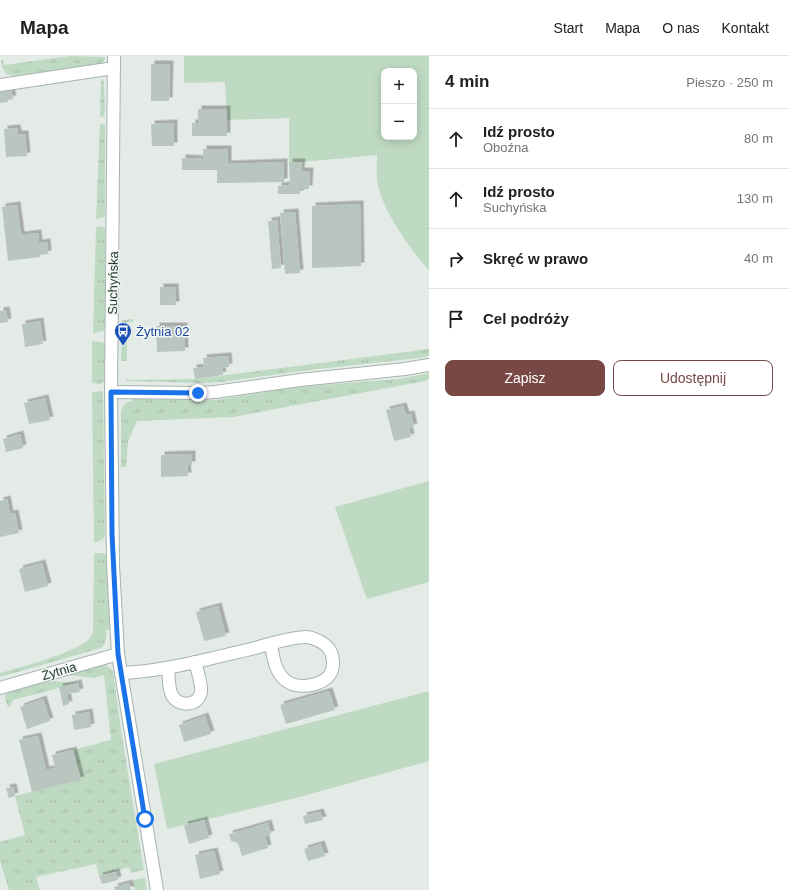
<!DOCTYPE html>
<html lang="pl">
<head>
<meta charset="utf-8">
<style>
  :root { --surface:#fff; --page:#f6f6f6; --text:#202124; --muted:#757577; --line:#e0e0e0; --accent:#774844 }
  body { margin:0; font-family:Arial,sans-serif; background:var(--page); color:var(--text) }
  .controls { position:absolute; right:12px; top:12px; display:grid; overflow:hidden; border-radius:8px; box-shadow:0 2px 10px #0003 }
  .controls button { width:36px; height:36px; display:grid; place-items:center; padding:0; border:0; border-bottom:1px solid var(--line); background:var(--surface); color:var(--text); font:20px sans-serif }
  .stop { position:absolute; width:12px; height:12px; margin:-9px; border:3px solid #1a73e8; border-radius:50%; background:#fff }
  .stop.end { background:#1a73e8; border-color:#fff; box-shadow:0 1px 4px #0008 }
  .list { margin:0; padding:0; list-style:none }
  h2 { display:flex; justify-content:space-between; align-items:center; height:52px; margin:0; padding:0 16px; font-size:17px }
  h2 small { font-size:13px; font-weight:400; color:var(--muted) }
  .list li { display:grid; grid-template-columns:26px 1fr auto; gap:12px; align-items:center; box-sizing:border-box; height:60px; padding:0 16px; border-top:1px solid var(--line) }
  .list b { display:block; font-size:15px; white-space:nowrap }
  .list p { margin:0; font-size:13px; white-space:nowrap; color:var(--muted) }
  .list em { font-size:13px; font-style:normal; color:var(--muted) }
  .actions { display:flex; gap:8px; padding:12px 16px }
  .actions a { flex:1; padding:9px 0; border:1px solid var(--accent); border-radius:8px; text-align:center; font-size:14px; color:var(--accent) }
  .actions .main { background:var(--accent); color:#fff }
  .icon { flex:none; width:22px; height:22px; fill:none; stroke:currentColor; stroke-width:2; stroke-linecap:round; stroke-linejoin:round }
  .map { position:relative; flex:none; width:429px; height:834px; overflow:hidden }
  header { display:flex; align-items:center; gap:24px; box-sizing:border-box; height:56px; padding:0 20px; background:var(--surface); border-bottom:1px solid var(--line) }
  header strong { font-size:19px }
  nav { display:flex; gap:22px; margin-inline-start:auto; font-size:14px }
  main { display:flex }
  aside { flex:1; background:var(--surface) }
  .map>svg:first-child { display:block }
  .grass { fill:url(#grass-tufts) }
  .garden { fill:#bfdac3; fill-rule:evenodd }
  .building { fill:#b9c6bf; filter:url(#shadow) }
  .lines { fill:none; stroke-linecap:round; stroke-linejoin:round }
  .minor-casing { stroke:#a7b3ad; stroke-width:14 }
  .minor { stroke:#fff; stroke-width:12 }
  .route { stroke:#1a73e8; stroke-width:5 }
  .labels { text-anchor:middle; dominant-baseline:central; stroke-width:3; stroke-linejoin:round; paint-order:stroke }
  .street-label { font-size:13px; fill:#253b32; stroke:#f4f8f5 }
  .transit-label { font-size:13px; fill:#164399; stroke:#f4f8f5; text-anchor:start }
</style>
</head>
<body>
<header>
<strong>Mapa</strong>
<nav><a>Start</a><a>Mapa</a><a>O nas</a><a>Kontakt</a></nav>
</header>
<main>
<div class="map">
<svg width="429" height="834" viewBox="0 0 429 834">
  <defs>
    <pattern id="grass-tufts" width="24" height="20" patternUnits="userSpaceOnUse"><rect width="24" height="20" fill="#bfdac3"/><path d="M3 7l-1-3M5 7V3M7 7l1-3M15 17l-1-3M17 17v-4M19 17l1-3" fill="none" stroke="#a4bca8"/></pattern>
    <filter id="shadow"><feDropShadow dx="3.5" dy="-3.5" stdDeviation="0" flood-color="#0004"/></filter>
  </defs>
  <rect width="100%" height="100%" fill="#e4ebe7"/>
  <g class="grass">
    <path d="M71,0l34,1 -1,4 -4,3 -87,12 -7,-2 -4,-8 -1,-6h2l1,5z"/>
    <path d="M101,23l3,3 1,30 -2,5h-3z"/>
    <path d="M100,68l5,1v91l-3,2 -6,1z"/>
    <path d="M102,170l3,3v99l-1,3 -11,2 3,-106z"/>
    <path d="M133,263v3h-6v39h-6l1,-40 1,-1z"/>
    <path d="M92,285l12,2 1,3 -1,35 -3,3 -9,-1z"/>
    <path d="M429,293v7l-10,2 -119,13 -79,11 -19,1 -76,-2v-1l69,-1z"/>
    <path d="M429,317v6l-4,2 -192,36 -96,4 -9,21 -2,25h-5v-56c3,-6 4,-9 11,-10v-2l84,1 79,-13 103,-8z"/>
    <path d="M102,335l1,2 2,143 -2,3 -9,4 -2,-151z"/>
    <path d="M94,497h9l4,3 3,74h-4c0,8 1,13 -5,18l-101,29v-4c18,-5 78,-21 89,-34 2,-2 3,-5 4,-8z"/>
    <path d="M106,609l7,6 9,66 22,133 -13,3 -2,-6 -30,9 -3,-12 -60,13 4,13h-31l-9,-29v-19l25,-7 -10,-39 66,-16 -8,-30 38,-10 -7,-65 -10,3 -27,-3 31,-9z"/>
    <path d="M52,625l26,2 -65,17 -3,6 -2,1c-2,-6 -5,-11 0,-16z"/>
    <path d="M145,822l2,12h-12l-2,-10z"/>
  </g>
  <g class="garden">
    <path d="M184,0h245v214c-18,-19 -49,-63 -52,-90 -1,-8 0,-17 0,-25l-75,7h-13v-44l-62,2 -2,-38 -41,1zM384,15h30v66h-30z"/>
    <path d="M429,425v101l-62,17 -32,-92z"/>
    <path d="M429,635v70l-133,37 -129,31 -13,-65z"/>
  </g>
  <g class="building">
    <path d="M151,8h19l-1,37h-18z"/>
    <path d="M11,34l2,9 -5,1v2l-8,1v-11z"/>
    <path d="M198,53h29v27h-35v-13h6z"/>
    <path d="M174,67v23h-22l-1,-22z"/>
    <path d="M17,72l1,6h7l2,22 -21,1 -2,-28z"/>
    <path d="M203,93h25v15l56,-2v20l-67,1v-13h-35v-12l21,1z"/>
    <path d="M289,106h13l-1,9h9l-1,18h-8l-1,5h-22v-8l12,-1z"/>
    <path d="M360,148l1,62 -49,2v-62z"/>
    <path d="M17,149l4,30 17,-2 1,10 8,-1 1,12 -8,1v2l-32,4 -6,-54z"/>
    <path d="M295,156l5,61 -15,1 -5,-61z"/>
    <path d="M277,164l4,48 -9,1 -4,-48z"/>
    <path d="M160,231h15l1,18h-16z"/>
    <path d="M6,254l2,12 -8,1v-12z"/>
    <path d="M40,265l3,23 -18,3 -3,-23z"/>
    <path d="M156,270h28l1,25 -28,1z"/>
    <path d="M228,300l1,11 -7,1 1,7 -28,4 -2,-11 11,-1 -1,-9z"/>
    <path d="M45,342l5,22 -21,4 -5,-21z"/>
    <path d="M403,350l3,9 5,-1 3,13 -5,1 2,9 -17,4 -8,-31z"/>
    <path d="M20,378l3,14 -17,4 -3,-13z"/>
    <path d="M192,398v11h-5l1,11 -27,1v-22z"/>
    <path d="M7,443l3,15 5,-1 4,20 -19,4v-36z"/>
    <path d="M42,507l6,23 -23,6 -6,-23z"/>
    <path d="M218,550l8,30 -22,5 -8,-29z"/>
    <path d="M78,627l2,9 -13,2 2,10 -6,2 -4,-19z"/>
    <path d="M329,635l6,19 -49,14 -6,-19z"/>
    <path d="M43,643l7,22 -23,8 -7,-22z"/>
    <path d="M89,656l2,15 -17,3 -2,-15z"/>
    <path d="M205,660l6,18 -27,8 -5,-17z"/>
    <path d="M38,680l8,34 9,-2 -3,-13 21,-5 8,30 -49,12 -13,-52z"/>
    <path d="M13,731l2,9 -6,2 -3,-10z"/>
    <path d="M320,756l3,8 -18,4 -2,-8z"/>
    <path d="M204,764l5,18 -20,6 -5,-19z"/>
    <path d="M268,767l3,11 -6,2 3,12 -26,8 -4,-13 -7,-2 -2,-7z"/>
    <path d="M321,788l4,12 -17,5 -4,-12z"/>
    <path d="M214,795l6,23 -20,5 -5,-24z"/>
    <path d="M116,816l2,8 -16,4 -3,-8z"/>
    <path d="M129,827l2,7h-16l-1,-3z"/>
  </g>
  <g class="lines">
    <g class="minor-casing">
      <g id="minor">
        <path d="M114,0l-3,336 2,173 5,89 39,236"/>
        <path d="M0,29l114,-17"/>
        <path d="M111,336l87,1 17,-1 85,-12 105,-11 24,-4"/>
        <path d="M168,612c1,8 0,20 4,27 6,12 26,12 29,-3 1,-7 -4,-23 -6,-30"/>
        <path d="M121,617c46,-2 90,-15 134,-25 14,-4 37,-11 51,-11 7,0 19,6 23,12 4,5 5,15 3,21 -4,15 -32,20 -44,12 -13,-8 -15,-25 -17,-38"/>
        <path d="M0,632l118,-34"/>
      </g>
    </g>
    <use href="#minor" class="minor"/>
  </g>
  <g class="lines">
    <path class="route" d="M145,763l-27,-165 -6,-120 -1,-142 87,1"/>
  </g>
  <defs>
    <g id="bus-pin" transform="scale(0.9)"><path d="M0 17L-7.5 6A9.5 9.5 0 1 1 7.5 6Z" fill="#1a4fb4" stroke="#f4f8f5"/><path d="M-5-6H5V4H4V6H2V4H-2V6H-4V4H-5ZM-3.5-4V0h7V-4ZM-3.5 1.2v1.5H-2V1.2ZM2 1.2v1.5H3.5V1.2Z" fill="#fff"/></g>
  </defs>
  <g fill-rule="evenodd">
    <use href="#bus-pin" x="123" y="275"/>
  </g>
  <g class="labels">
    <g class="street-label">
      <text transform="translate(113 227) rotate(-89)">Suchyńska</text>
      <text transform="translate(59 615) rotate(-16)">Żytnia</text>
    </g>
    <g class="transit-label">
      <text x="136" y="275">Żytnia 02</text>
    </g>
  </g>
</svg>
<div class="controls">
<button>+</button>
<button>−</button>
</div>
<div class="stop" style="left:145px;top:763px"></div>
<div class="stop end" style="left:198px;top:337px"></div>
</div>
<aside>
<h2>4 min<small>Pieszo · 250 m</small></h2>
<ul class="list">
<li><svg class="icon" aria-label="ahead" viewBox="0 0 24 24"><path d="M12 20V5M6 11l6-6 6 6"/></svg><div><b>Idź prosto</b><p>Oboźna</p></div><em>80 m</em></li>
<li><svg class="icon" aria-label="ahead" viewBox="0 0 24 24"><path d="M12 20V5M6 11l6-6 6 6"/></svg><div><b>Idź prosto</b><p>Suchyńska</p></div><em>130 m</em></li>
<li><svg class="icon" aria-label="right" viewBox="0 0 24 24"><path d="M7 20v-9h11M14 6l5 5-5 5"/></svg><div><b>Skręć w prawo</b></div><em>40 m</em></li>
<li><svg class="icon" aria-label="arrive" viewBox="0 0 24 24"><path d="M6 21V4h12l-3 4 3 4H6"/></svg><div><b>Cel podróży</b></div></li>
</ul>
<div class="actions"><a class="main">Zapisz</a><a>Udostępnij</a></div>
</aside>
</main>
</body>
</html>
